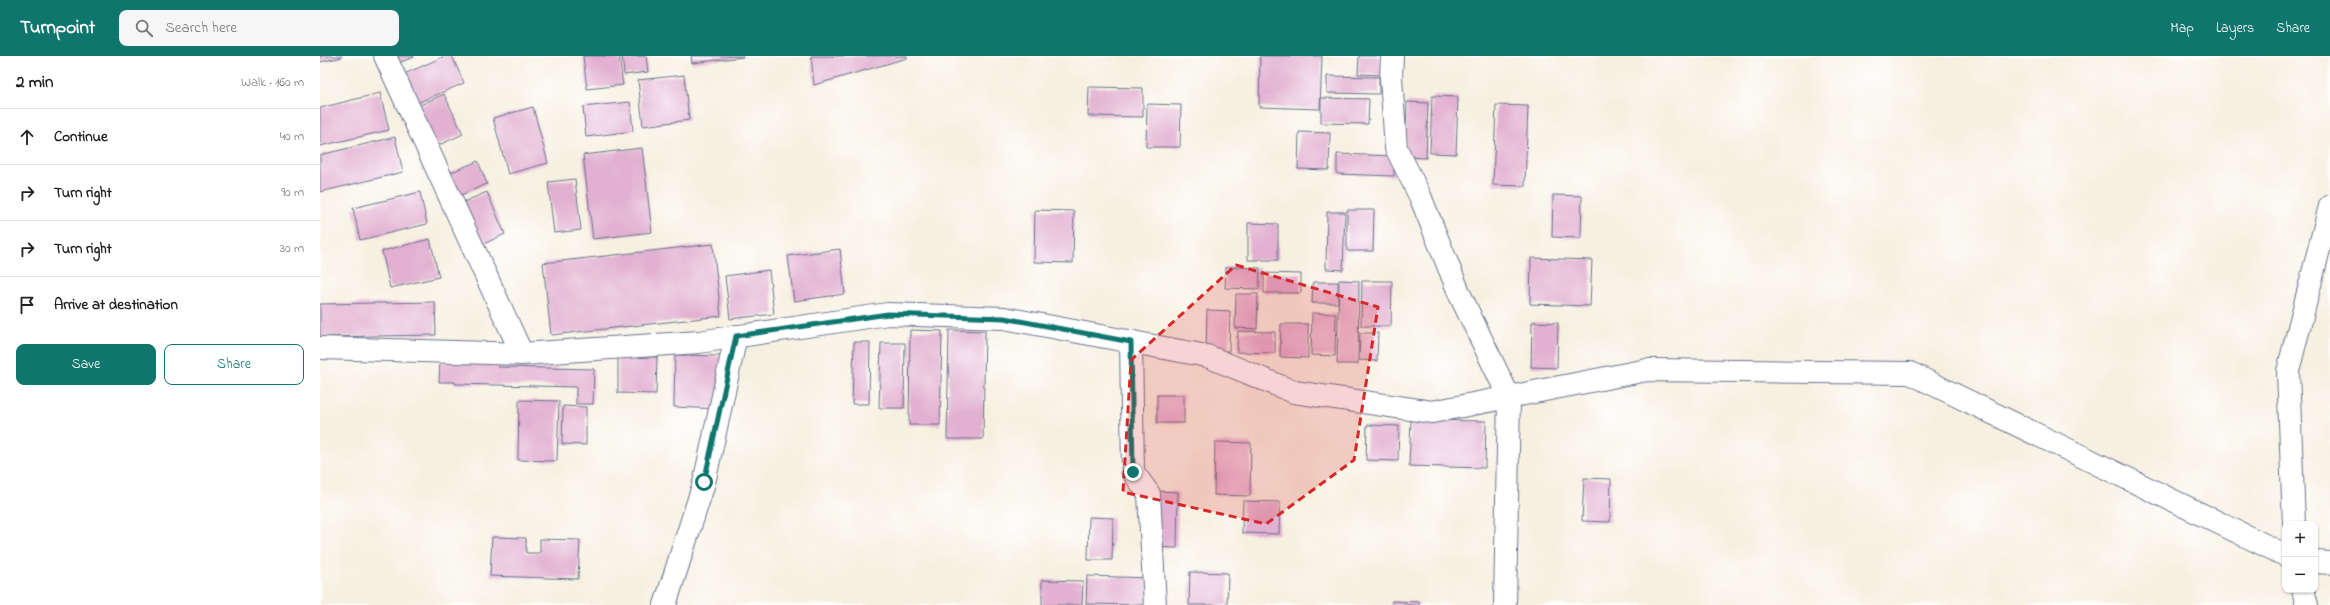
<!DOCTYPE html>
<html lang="en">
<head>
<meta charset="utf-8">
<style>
  :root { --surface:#fff; --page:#f6f6f6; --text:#202124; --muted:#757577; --line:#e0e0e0; --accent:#0f766e }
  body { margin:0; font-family:"Indie Flower",sans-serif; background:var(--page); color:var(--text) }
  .controls { position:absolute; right:12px; bottom:12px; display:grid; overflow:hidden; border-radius:8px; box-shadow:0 1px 3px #0004 }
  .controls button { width:36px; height:36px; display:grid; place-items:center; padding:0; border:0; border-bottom:1px solid var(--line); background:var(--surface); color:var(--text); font:20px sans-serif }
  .stop { position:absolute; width:12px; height:12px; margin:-9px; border:3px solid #0f766e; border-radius:50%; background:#fff }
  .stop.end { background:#0f766e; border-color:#fff; box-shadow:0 1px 4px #0008 }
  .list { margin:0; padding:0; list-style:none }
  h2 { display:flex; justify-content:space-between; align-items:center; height:52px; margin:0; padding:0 16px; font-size:17px }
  h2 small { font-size:13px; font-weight:400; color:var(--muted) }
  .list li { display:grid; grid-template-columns:26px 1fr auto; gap:12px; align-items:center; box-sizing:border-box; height:56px; padding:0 16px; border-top:1px solid var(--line) }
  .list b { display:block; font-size:15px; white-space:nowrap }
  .list em { font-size:13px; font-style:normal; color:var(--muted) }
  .actions { display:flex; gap:8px; padding:12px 16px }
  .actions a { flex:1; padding:9px 0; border:1px solid var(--accent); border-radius:8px; text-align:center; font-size:14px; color:var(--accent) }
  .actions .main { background:var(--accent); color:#fff }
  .icon { flex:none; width:22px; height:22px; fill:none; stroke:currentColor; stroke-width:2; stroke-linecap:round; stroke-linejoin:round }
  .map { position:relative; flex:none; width:2010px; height:549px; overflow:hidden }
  header { display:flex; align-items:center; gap:24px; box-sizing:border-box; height:56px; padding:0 20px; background:var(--accent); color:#fff }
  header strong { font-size:19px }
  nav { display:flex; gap:22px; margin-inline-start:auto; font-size:14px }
  .search { width:280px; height:36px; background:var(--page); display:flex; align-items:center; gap:10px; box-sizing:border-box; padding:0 14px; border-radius:8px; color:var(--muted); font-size:15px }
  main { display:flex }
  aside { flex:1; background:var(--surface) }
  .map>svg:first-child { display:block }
  .building { fill:#e2b0d1 }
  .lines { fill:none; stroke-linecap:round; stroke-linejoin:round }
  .minor-casing { stroke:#68738c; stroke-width:24 }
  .minor { stroke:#fff; stroke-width:22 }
  .route { stroke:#0f766e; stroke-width:5 }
  .marked { fill:#d62828; fill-opacity:0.2; stroke:#d62828; stroke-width:3; stroke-dasharray:8 5; stroke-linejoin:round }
</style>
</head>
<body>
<header>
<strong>Turnpoint</strong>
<div class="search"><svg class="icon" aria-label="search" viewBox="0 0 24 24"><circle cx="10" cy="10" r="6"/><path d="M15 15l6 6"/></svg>Search here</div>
<nav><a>Map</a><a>Layers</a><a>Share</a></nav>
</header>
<main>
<aside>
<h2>2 min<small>Walk · 160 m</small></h2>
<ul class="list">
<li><svg class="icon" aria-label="ahead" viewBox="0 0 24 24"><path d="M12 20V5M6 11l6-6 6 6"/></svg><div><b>Continue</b></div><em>40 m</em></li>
<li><svg class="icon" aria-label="right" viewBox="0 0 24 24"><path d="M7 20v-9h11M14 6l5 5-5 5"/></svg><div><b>Turn right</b></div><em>90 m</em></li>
<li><svg class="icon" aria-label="right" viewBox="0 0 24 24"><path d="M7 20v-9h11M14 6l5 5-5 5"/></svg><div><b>Turn right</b></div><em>30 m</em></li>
<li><svg class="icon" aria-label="arrive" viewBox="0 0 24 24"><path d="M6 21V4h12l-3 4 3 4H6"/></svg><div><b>Arrive at destination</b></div></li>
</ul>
<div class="actions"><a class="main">Save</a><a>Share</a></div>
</aside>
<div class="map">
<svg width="2010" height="549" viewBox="0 0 2010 549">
  <rect width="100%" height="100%" fill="#fff"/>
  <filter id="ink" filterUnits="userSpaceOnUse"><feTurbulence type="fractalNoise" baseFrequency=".025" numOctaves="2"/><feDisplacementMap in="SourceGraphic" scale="8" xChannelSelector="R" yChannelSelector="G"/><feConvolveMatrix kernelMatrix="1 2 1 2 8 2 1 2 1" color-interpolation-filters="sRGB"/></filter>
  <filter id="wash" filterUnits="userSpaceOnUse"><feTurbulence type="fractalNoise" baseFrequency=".012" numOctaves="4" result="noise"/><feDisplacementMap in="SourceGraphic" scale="16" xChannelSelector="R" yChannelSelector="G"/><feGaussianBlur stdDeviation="0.9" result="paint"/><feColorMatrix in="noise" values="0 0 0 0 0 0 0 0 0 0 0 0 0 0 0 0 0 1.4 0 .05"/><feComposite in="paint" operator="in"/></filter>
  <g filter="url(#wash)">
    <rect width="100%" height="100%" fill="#f6f0e0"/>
    <g id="blocks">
      <g class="building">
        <path d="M0,0h22v1l-22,5z"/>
        <path d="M76,0h18v1l-16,6z"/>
        <path d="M125,0h7l12,27 -49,21 -13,-29z"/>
        <path d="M263,0h36l4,29 -36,4z"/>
        <path d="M302,0h24l2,16 -24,3z"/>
        <path d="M371,0h52v1l-51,6z"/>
        <path d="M491,0h96v2l-93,27z"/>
        <path d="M940,0h62l-2,53 -61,-2z"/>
        <path d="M1039,0h22l-1,19 -22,-1z"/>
        <path d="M364,19l5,45 -46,6 -5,-46z"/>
        <path d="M1007,20l52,1v17l-52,-1z"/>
        <path d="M769,31l54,1v29l-55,-1z"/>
        <path d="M60,37l9,37 -69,16v-38z"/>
        <path d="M124,38l19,40 -28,13 -19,-40z"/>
        <path d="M1112,40l26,1 -2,57 -26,-1z"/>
        <path d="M1001,42l48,1 -1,25 -47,-1z"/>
        <path d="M310,46l3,29 -47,6 -3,-30z"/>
        <path d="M1087,46l21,1 -2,55 -21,-1z"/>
        <path d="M827,48l34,1 -1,42h-34z"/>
        <path d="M1176,49l32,1 -3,80 -32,-1z"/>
        <path d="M213,51l15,56 -40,11 -15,-56z"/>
        <path d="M979,76l31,1 -1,37 -31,-1z"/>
        <path d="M75,81l8,35 -83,20v-37z"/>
        <path d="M322,92l10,84 -59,7 -10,-84z"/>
        <path d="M1017,98l57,2v20l-57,-2z"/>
        <path d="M158,105l9,23 -31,13 -9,-23z"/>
        <path d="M255,123l6,51 -27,3 -6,-51z"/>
        <path d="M100,136l7,32 -67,16 -7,-32z"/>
        <path d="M167,136l18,42 -28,13 -18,-43z"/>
        <path d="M1233,139l29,1 -1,42 -29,-1z"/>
        <path d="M715,154l39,1 -1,52 -39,-1z"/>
        <path d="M1027,154h27l-1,41h-26z"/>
        <path d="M1007,156h18l-2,58 -17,-1z"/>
        <path d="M928,167l30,1v36h-30z"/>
        <path d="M110,183l9,38 -49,11 -8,-37z"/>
        <path d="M393,188l8,72 -170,19 -8,-72z"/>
        <path d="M520,193l5,45 -51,7 -6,-45z"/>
        <path d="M1211,202l61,2 -2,46 -60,-2z"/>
        <path d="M906,211l34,1 -1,21 -34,-1z"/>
        <path d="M449,214l5,44 -44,5 -5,-43z"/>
        <path d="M944,217l37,1v19h-37z"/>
        <path d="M1019,224l20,1 -1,83h-21z"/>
        <path d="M1042,225h30l-1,45h-30z"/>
        <path d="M993,226h25v21h-26z"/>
        <path d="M916,238h22l-1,35 -22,-1z"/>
        <path d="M115,246l1,33 -116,2v-33z"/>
        <path d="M887,254l23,1 -1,40h-23z"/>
        <path d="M992,257l24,1 -1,42 -24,-1z"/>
        <path d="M1212,266l26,1 -1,45 -26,-1z"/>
        <path d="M961,268h27v34l-28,-1z"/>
        <path d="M590,274l32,1 -2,94h-31z"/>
        <path d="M629,274l36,1 -2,108h-36z"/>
        <path d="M918,275l37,1v21l-38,-1z"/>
        <path d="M1040,277h18l-1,28 -18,-1z"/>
        <path d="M534,286h16l-1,62h-17z"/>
        <path d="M561,287h24l-1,65h-25z"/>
        <path d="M355,299l46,1 -2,53 -45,-2z"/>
        <path d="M298,300l39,1 -1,37 -38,-1z"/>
        <path d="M120,305l58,2v4l96,2 -1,35h-17v-17l-121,-3v-2h-16z"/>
        <rect x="837" y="339" width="27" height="28"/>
        <path d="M199,344l40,1 -2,60 -39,-1z"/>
        <path d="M243,350l23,1v38l-24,-1z"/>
        <path d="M1091,364l75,1 -1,47 -76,-2z"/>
        <path d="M1047,369l32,1 -1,35 -32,-1z"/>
        <path d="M895,386l36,1 -1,53 -36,-1z"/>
        <path d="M1264,422l27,1 -1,43 -28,-1z"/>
        <path d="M837,435l21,1 -1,56 -21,-1z"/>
        <path d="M923,445l37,1 -1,32 -37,-1z"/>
        <path d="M769,461l24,1 -1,42h-24z"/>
        <path d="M172,481l34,1v15h14v-14l40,1 -2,39 -88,-3z"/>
        <path d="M870,516l38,1 -1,32h-38z"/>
        <path d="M767,520l64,2 -1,27 -64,-1z"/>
        <path d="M722,524l41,1 -1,24h-40z"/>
        <path d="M1072,545l27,1v3h-28z"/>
      </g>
    </g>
  </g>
  <g filter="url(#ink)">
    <use href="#blocks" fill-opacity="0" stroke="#68738c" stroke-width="1"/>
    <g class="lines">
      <g class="minor-casing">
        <g id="minor">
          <path d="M65,0l137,298"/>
          <path d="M1072,0l-1,22 5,70 24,48 40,99 49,102 -4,208"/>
          <path d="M811,285l2,131 16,22 6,111"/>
          <path d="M0,292l202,6 177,-12 189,-28 116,4 203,38 87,36 138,20 215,-42 263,3 375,182"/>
          <path d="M1974,468l-6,-153 42,-165"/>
          <path d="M1995,506l15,1"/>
          <path d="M1983,534l4,15"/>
          <path d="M345,549l39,-122 32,-147"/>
        </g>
      </g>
      <use href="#minor" class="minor"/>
    </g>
  </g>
  <g class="lines" filter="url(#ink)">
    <path class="route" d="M384,426l32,-146 152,-22 116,4 127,24 2,130"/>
  </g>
  <path class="marked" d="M916,209l142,42 -24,153 -88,64 -143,-32 8,-132z"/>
</svg>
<div class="controls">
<button>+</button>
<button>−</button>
</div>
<div class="stop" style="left:384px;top:426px"></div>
<div class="stop end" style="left:813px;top:416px"></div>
</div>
</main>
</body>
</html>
